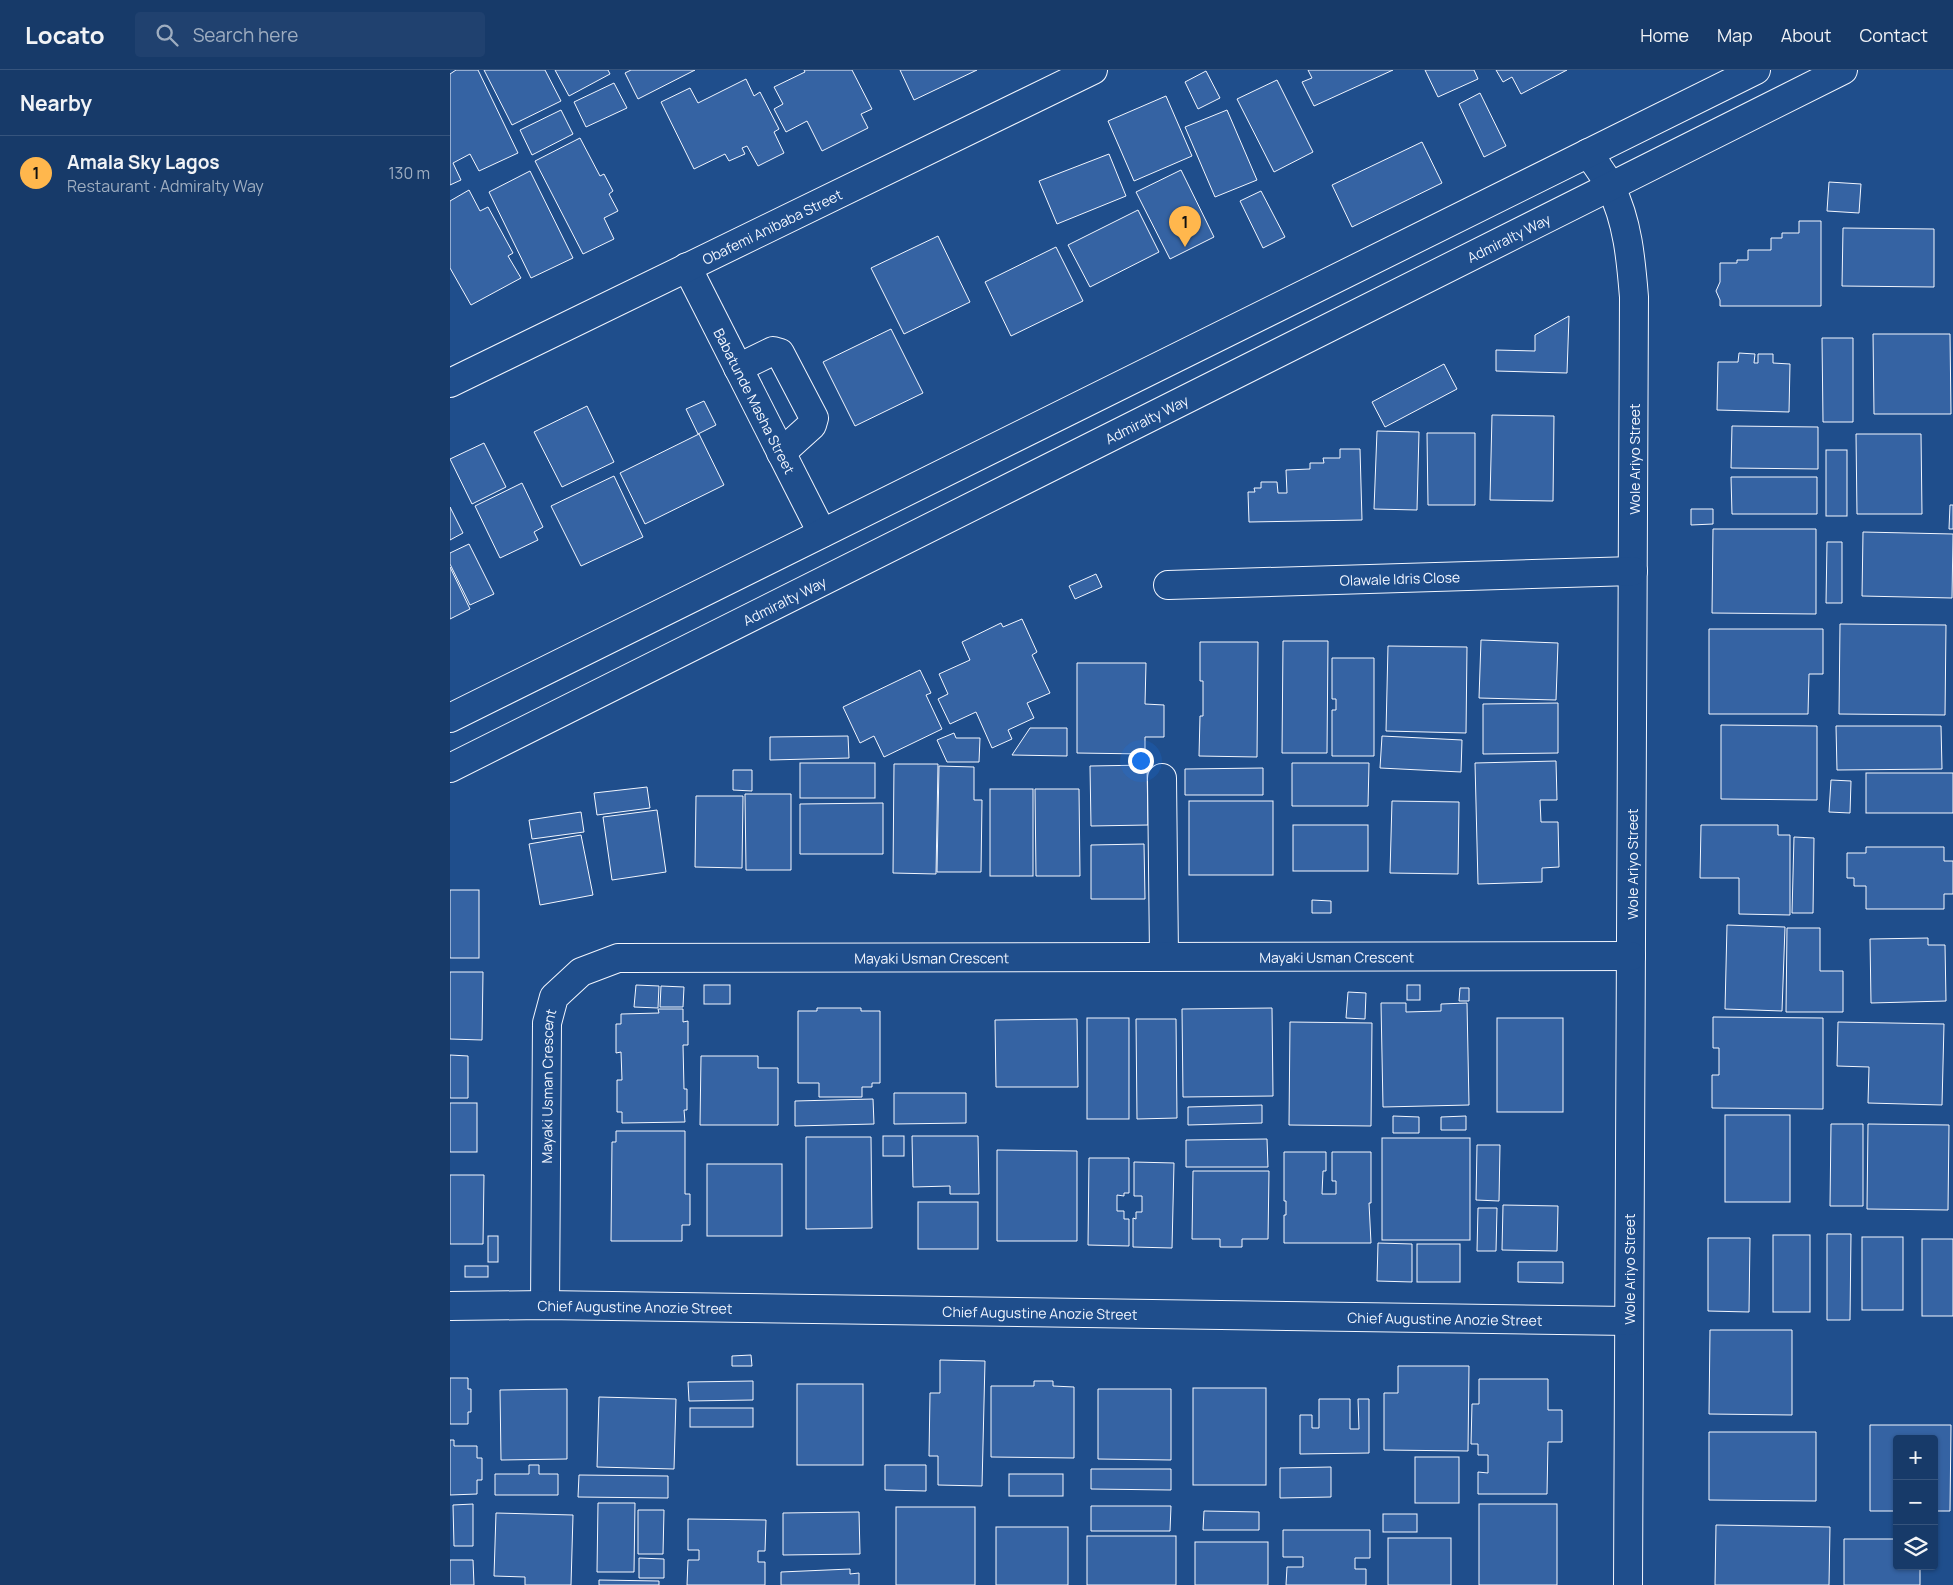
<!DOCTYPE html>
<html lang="en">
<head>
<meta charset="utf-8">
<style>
  :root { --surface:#173a69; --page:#20416f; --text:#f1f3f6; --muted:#9eadc0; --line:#36547d; --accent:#ffb74d }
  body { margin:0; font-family:Manrope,sans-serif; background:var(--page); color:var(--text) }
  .controls { position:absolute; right:15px; bottom:15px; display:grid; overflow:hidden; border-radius:5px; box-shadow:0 1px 4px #0004 }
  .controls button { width:45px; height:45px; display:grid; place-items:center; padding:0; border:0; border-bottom:1px solid var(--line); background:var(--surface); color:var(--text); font:25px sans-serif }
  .you { position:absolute; left:690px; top:690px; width:18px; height:18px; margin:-12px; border:4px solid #fff; border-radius:50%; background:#1a73e8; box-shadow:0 0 0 8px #1a73e833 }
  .badge { display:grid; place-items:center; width:32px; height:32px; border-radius:50%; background:var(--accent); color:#111; font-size:16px; font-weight:700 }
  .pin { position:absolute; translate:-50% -41px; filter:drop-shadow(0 1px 2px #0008) }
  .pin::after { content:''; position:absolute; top:26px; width:18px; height:15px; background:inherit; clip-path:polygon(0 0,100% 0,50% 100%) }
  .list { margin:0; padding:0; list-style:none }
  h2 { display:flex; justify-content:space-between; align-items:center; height:65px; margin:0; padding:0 20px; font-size:21px }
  h2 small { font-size:16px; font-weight:400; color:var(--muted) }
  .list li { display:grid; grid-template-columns:32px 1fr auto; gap:15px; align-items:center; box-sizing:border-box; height:75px; padding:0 20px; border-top:1px solid var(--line) }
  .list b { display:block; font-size:19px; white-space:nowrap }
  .list p { margin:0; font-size:16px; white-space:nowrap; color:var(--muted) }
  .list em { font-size:16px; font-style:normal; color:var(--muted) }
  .icon { flex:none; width:28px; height:28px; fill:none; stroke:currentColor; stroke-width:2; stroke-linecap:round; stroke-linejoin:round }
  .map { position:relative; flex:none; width:1503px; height:1515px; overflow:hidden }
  header { display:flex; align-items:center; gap:30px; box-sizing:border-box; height:70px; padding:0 25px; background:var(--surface); border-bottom:1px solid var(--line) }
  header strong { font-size:24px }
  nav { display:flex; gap:28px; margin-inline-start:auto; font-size:18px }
  .search { width:350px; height:45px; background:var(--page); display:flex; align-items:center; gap:12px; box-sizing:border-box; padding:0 18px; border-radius:5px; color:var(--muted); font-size:19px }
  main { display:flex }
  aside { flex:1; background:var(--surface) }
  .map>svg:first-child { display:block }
  .building { fill:#3563a3; stroke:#f2f6ff }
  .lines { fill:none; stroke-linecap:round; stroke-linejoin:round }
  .minor-casing { stroke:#f2f6ff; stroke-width:30 }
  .major-casing { stroke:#f2f6ff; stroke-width:30 }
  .minor { stroke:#1f4e8c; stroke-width:28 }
  .major { stroke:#1f4e8c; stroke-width:28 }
  .labels { text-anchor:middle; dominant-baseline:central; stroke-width:4; stroke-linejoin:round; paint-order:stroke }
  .street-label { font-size:14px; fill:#f2f6ff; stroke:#1f4e8c }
</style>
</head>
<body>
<header>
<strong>Locato</strong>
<div class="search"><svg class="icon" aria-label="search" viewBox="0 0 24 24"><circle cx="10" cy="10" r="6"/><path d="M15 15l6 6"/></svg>Search here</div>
<nav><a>Home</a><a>Map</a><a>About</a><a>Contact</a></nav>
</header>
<main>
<aside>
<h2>Nearby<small></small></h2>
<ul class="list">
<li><span class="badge">1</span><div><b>Amala Sky Lagos</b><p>Restaurant · Admiralty Way</p></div><em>130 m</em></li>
</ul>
</aside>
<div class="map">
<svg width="1503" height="1515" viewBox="0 0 1503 1515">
  <rect width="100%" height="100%" fill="#1f4e8c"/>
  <g class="building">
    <path d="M6,0h22l40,83 -39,18 -9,-17 -17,9 8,17 -11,5v-111z"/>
    <path d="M34,0h61l16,31 -49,24z"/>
    <path d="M105,0h53l2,4 -41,22z"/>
    <path d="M181,0h64l-57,29 -13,-26z"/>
    <path d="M354,0h48l20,39 -11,5 7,14 -46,23 -15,-30 -21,11 -12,-23 9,-5 -9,-17 31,-15z"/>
    <path d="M450,0h77l-63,30z"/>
    <path d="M858,0h85l-79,36 -12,-24 10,-4z"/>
    <path d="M975,0h49l4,9 -40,18z"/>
    <path d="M1046,0h71l-46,24 -9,-17 -9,5z"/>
    <path d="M756,1l14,27 -22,11 -13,-27z"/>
    <path d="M296,9l8,17 6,-4 19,37 -5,3 10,21 -26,13 -11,-20 -5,2 3,6 -16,7 -4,-7 -31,15 -33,-67 29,-14 8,15z"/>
    <path d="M827,10l36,72 -39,20 -37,-73z"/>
    <path d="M164,13l13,25 -41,19 -12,-25z"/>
    <path d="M1030,23l26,53 -22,11 -25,-53z"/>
    <path d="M716,26l26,60 -58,25 -26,-60z"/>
    <path d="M111,40l12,24 -41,21 -12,-25z"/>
    <path d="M777,40l30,70 -42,17 -30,-70z"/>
    <path d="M130,68l20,38 4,-2 9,17 -4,3 9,17 -14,7 10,21 -31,15 -48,-93z"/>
    <path d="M972,72l20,41 -90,44 -20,-42z"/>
    <path d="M659,84l17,42 -69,28 -18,-43z"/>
    <path d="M731,100l33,67 -44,22 -34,-67z"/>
    <path d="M80,101l43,87 -42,20 -42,-86z"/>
    <path d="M1379,112l32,2 -2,29 -32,-2z"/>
    <path d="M19,120l11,21 8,-4 25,46 -5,3 13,22 -50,27 -21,-37v-67z"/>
    <path d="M811,121l24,46 -22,11 -23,-47z"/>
    <path d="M688,140l21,42 -69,35 -22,-42z"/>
    <path d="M1349,151h22v85h-101v-6l-4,-9 4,-9v-19h17v-3h11v-10h23v-12h11v-5h17z"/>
    <path d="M1393,158l91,1v58l-92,-1z"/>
    <path d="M488,166l32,66 -66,32 -33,-66z"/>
    <path d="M606,177l27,54 -72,35 -26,-54z"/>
    <path d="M1119,246l-2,57 -71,-2v-21l39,1v-16z"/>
    <path d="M441,259l32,64 -68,33 -32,-64z"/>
    <path d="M1423,264h77l1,80h-77z"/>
    <path d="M1372,268h31v84h-30z"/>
    <path d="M1289,283l16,1 -1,9h4v-9h15v9l17,1 -1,48 -72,-2 1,-48h20z"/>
    <path d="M994,294l13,25 -72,38 -13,-25z"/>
    <path d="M254,331l12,24 -18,9 -12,-25z"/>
    <path d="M137,336l27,56 -52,25 -28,-55z"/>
    <path d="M1042,345l62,1 -1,85 -63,-1z"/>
    <path d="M1282,356l86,1v42l-87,-1z"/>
    <path d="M927,361l42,1 -2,78 -43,-1z"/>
    <path d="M977,363h48v72h-47z"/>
    <path d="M249,364l25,51 -79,39 -25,-51z"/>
    <path d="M1406,364h65l1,80h-65z"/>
    <path d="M34,373l22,44 -34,17 -22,-45z"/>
    <path d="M890,379h20l2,71 -113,2 -1,-30h7l-1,-4h7v-6h16l1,11h9l-1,-23 24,-1v-6h14l-1,-5h17z"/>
    <rect x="1376" y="380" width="21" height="66"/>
    <path d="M164,406l29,61 -62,29 -30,-60z"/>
    <path d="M1281,407h86v37h-85z"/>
    <path d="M72,413l21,44 -9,5 4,8 -38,18 -25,-52z"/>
    <path d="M1500,435h3v24h-4z"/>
    <path d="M0,437l13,26 -13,7z"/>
    <path d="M1241,439h22v15l-22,1z"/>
    <path d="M1263,459h103v85l-104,-1z"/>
    <path d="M1413,462l90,2 -1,64 -90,-2z"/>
    <path d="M1377,472h15v61h-16z"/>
    <path d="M19,474l25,50 -24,11 -20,-41v-11z"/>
    <path d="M0,497l20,42 -20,10z"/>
    <path d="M646,504l6,13 -27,12 -6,-13z"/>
    <path d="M572,549l15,33 -5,3 18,38 -23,10 7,15 -26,12 4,9 -20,9 -16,-36 -26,12 -12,-25 10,-5 -9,-20 31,-14 -8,-18 39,-19 2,4z"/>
    <path d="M1390,554l106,1 -1,90 -106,-1z"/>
    <path d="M1259,559h114v45h-14l-1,40h-99z"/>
    <path d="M1031,570l77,3 -2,57 -77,-2z"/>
    <path d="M833,571h45l-1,112h-45z"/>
    <path d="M750,572h58l-1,115 -58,-1 1,-40h3v-35h-3z"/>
    <path d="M938,576l79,1 -1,86 -80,-2z"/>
    <path d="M882,588h42v98h-42v-46h4v-11h-4z"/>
    <path d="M627,593h69l-1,41 19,1v32h-19v17l-68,-1z"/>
    <path d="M470,600l11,23 -5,2 16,34 -58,28 -10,-21 -14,7 -17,-36z"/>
    <path d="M1108,633v50l-75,1v-50z"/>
    <path d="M1271,655l96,1v74l-96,-1z"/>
    <path d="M1386,656h105l1,43 -105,1z"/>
    <path d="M580,658h37v28l-55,-1z"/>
    <path d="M504,663l2,5h24l-1,24h-32l-10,-22z"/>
    <path d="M398,666l1,22 -79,2v-23z"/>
    <path d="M932,666l80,4 -1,32 -81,-4z"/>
    <path d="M1106,691l1,39h-17l1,22h17l1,45 -17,1v14l-64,2 -3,-121z"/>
    <rect x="350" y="693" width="75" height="35"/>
    <path d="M842,693h77l-1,43h-76z"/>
    <path d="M444,694h44l-2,110 -43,-1z"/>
    <path d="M697,695l1,60 -57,1 -1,-60z"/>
    <path d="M489,696l35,1v33h8l-1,72h-44z"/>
    <path d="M813,698v27h-78v-26z"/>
    <path d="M283,700h19v21l-19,-1z"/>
    <rect x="1416" y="703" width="87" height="40"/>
    <path d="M1381,710l20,1 -1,32 -21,-1z"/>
    <path d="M197,717l3,21 -53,7 -3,-22z"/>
    <rect x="540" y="719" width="43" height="87"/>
    <path d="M585,719h44l1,87h-44z"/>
    <path d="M295,724h46v76h-45z"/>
    <path d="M246,726h47l-1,72 -47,-1z"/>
    <rect x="739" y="731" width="84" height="74"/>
    <path d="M942,731l67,1 -1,72 -68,-1z"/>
    <path d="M433,733v51h-83v-50z"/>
    <path d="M207,740l9,62 -54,8 -9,-63z"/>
    <path d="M131,742l3,20 -52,7 -3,-19z"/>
    <rect x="843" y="755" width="75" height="46"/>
    <path d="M1251,755h77v10h12v80l-51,-1v-36h-39z"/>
    <path d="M131,765l12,60 -53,10 -11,-61z"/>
    <path d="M1344,767l20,1 -1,75h-21z"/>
    <path d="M694,774l1,55h-54v-54z"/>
    <path d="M1416,777h78v14h9v33h-9v15h-78v-23h-12v-8h-7v-25h19z"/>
    <rect x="0" y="820" width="29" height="68"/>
    <path d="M862,830l19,1v12h-19z"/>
    <path d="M1277,855l58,2 -3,84 -57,-2z"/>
    <path d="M1337,858h33v43h23v41h-57z"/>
    <path d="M1478,868v7h17l1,56 -75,2 -1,-64z"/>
    <path d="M0,902h33l-1,68 -32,-1z"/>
    <path d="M186,915l23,1 -1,22 -24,-1z"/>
    <rect x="254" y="915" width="26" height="19"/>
    <rect x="957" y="915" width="13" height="15"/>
    <path d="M211,916l23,1 -1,20h-23z"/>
    <path d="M1010,918h9v13h-10z"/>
    <path d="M898,922l18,1 -1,26 -19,-1z"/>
    <path d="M931,933h25v9l35,-1v-7l26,-1 2,102 -86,2z"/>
    <path d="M367,938h44v3h19v72h-8v4h-10v10h-43v-14h-21v-72h19z"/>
    <path d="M822,938l1,88 -90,1 -1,-88z"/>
    <path d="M208,939h25v13l5,-1v24h-5l1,44h3v21h-3l1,12 -63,1v-11h-5v-32h5l-1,-28 -5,1v-29h5v-10l38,-1z"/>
    <path d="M1263,947l110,1v91l-111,-1v-33h7v-27h-6z"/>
    <rect x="637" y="948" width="42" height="101"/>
    <rect x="1047" y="948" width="66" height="94"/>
    <path d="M627,949l1,68h-82l-1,-67z"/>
    <path d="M686,949h40l1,99 -40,1z"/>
    <path d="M840,952l82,1 -1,103 -82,-1z"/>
    <path d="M1388,952l106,2 -2,81 -74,-2 1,-36 -32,-1z"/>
    <path d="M0,985l18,1v42h-18z"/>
    <path d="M251,986h57v12h20v57h-78z"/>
    <path d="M444,1023h72v30l-72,1z"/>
    <path d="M423,1029l1,25 -79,2v-25z"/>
    <rect x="0" y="1033" width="27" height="49"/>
    <path d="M812,1035v18l-74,2v-18z"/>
    <rect x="1275" y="1045" width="65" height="87"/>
    <path d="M943,1046l26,1v16h-26z"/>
    <path d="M1016,1046v14h-25v-13z"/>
    <path d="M1381,1054h32v82h-33z"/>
    <path d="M1418,1054l81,1 -1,85 -81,-1z"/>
    <path d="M166,1061h69v63h5v31h-8v16h-71l1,-99h4z"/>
    <rect x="433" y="1066" width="21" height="20"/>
    <path d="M462,1066h66l1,58h-29v-8l-37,1z"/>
    <path d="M356,1067h65l1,91 -66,1z"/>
    <rect x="932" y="1068" width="88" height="102"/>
    <path d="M817,1069l1,28h-82v-27z"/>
    <path d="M1027,1075h23l-1,56 -23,-1z"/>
    <path d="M547,1080l80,1v90h-80z"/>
    <path d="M834,1082h42v19h-3l-1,23h14v-13h-4v-29h39v51h-2l2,40h-87v-28h2v-14h-2z"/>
    <path d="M639,1088h40v35h-5v3l-7,-1v16h7v8h5v27l-41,-1z"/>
    <path d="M684,1092l40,1 -2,85 -39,-1v-29l3,1v-7h6v-16h-8z"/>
    <rect x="257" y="1094" width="75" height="72"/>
    <path d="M743,1101h76l-1,68h-26v8h-22v-8h-28z"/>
    <path d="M0,1105h34l-1,69h-33z"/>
    <rect x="468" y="1132" width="60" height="47"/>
    <path d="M1053,1135l55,1 -1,45 -55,-1z"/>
    <path d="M1028,1138h19l-1,43h-19z"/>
    <path d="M1377,1164h24l-1,86h-23z"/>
    <rect x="1323" y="1165" width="37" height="77"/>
    <rect x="38" y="1166" width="10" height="26"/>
    <rect x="1412" y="1167" width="41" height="73"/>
    <path d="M1258,1168h42l-1,74 -41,-1z"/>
    <rect x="1472" y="1169" width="31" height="77"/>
    <path d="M928,1173l34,1v38l-35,-1z"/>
    <rect x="967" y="1174" width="43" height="38"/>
    <path d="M1068,1192h45v21l-45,-1z"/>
    <rect x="15" y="1196" width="23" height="11"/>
    <path d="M1260,1260h82v85l-83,-1z"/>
    <path d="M301,1285l1,11h-20v-10z"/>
    <path d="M490,1290l45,1 -3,125 -44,-1v-29h-9l1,-63h10z"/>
    <path d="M948,1296h71l-1,85 -84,-1v-57h14z"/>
    <path d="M0,1308h18v11h3v23h-3v12h-18z"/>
    <path d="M1029,1309h69v31h14v32h-14l-1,52h-69v-22l10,1v-18h-10v-11h-7l1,-40h7z"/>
    <path d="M303,1311v19l-64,1 -1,-19z"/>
    <path d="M584,1311h19v5l21,1v71l-83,-1v-71h43z"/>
    <rect x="347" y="1314" width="66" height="81"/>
    <rect x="743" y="1318" width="73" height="97"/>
    <path d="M117,1319v70l-66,1 -1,-70z"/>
    <path d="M648,1319h73v71l-73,-1z"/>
    <path d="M149,1327l77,2 -2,70 -77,-2z"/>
    <path d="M869,1329h31v30h9l-1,-30h11v54l-69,1v-39h12v13h7z"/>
    <rect x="240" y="1338" width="63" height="19"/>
    <path d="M1420,1355h81l-1,86h-16v-72h-37v72h-27z"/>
    <path d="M1259,1362h107v69l-107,-1z"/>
    <path d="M0,1370h4v6h23v12h5v22h-5v14l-27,1z"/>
    <rect x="965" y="1387" width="44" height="46"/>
    <path d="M79,1395h10v9h19v21h-63v-21h34z"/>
    <path d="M435,1395h41v26l-41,-1z"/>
    <path d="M881,1397v30l-51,1v-30z"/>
    <path d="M641,1399h80v21l-80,-1z"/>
    <rect x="559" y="1404" width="54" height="22"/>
    <path d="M129,1405l89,1v22l-90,-1z"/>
    <path d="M148,1433h37l-1,69h-37z"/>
    <path d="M23,1434v42h-19l-1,-41z"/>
    <rect x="1029" y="1434" width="78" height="81"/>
    <path d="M641,1436h80l-1,25h-79z"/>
    <rect x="446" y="1437" width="79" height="78"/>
    <path d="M188,1440h26l-1,44h-25z"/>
    <path d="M754,1441l55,1v18h-56z"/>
    <path d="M409,1442l1,42 -77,1v-42z"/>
    <path d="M46,1443l77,2 -2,70h-46v-8l-31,-1z"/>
    <rect x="933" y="1444" width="34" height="18"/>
    <path d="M238,1449l78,1 -1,31h-7v11h7v23h-78l1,-25h11v-10h-11z"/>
    <path d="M1266,1455l114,2 -1,58h-114z"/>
    <rect x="546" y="1457" width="72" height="58"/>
    <path d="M833,1460h87v28h-15v11h11v16h-80l1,-18h16v-10h-20z"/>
    <rect x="637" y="1466" width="89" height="49"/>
    <rect x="938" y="1468" width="63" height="47"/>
    <path d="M1394,1469h53v27h23v19h-76z"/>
    <rect x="745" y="1472" width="73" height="43"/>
    <path d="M189,1488l25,1v19h-25z"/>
    <path d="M0,1490h23l1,25h-24z"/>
    <path d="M400,1499v5l9,-1v12h-78v-13z"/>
    <path d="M149,1510l60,1v4h-60z"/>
  </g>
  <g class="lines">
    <g class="minor-casing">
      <g id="minor">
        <path d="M1138,83c8,11 17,23 23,35 17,34 20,73 23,109l-6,1288"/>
        <path id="s1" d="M237,197l135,266"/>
        <path d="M288,298l35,-17 7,2 34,65 -2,7 -31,28"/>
        <path id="s2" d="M0,313l643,-313"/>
        <path id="s3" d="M718,515l465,-14"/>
        <path d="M712,708l2,178"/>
        <path id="s4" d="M95,1235l2,-282 7,-26 27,-25 37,-14 1013,-2"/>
        <path id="s5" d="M0,1236l95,-1 1084,16"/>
      </g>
    </g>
    <g class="major-casing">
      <g id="major">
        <path d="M0,648l1306,-648"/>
        <path id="s6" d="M0,698l1393,-698"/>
      </g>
    </g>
    <use href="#minor" class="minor"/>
    <use href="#major" class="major"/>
  </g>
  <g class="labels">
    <g class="street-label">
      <text stroke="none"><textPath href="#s2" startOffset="358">Obafemi Anibaba Street</textPath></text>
      <text stroke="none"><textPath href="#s6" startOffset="1184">Admiralty Way</textPath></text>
      <text stroke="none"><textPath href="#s1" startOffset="150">Babatunde Masha Street</textPath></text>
      <text stroke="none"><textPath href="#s6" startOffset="779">Admiralty Way</textPath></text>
      <text transform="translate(1184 389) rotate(-90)">Wole Ariyo Street</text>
      <text stroke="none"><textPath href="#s3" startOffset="232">Olawale Idris Close</textPath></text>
      <text stroke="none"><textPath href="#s6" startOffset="374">Admiralty Way</textPath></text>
      <text transform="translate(1182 794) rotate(-90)">Wole Ariyo Street</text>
      <text stroke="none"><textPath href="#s4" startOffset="1104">Mayaki Usman Crescent</textPath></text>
      <text stroke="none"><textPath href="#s4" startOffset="699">Mayaki Usman Crescent</textPath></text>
      <text stroke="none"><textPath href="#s4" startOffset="219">Mayaki Usman Crescent</textPath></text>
      <text transform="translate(1179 1199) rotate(-90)">Wole Ariyo Street</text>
      <text stroke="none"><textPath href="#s5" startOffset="185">Chief Augustine Anozie Street</textPath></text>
      <text stroke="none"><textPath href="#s5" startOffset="590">Chief Augustine Anozie Street</textPath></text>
      <text stroke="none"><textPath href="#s5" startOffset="995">Chief Augustine Anozie Street</textPath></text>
    </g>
  </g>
</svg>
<div class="controls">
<button>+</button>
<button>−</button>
<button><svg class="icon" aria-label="layers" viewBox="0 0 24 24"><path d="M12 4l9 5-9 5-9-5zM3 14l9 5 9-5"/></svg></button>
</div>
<div class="you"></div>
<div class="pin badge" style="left:735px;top:177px">1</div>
</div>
</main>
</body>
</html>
